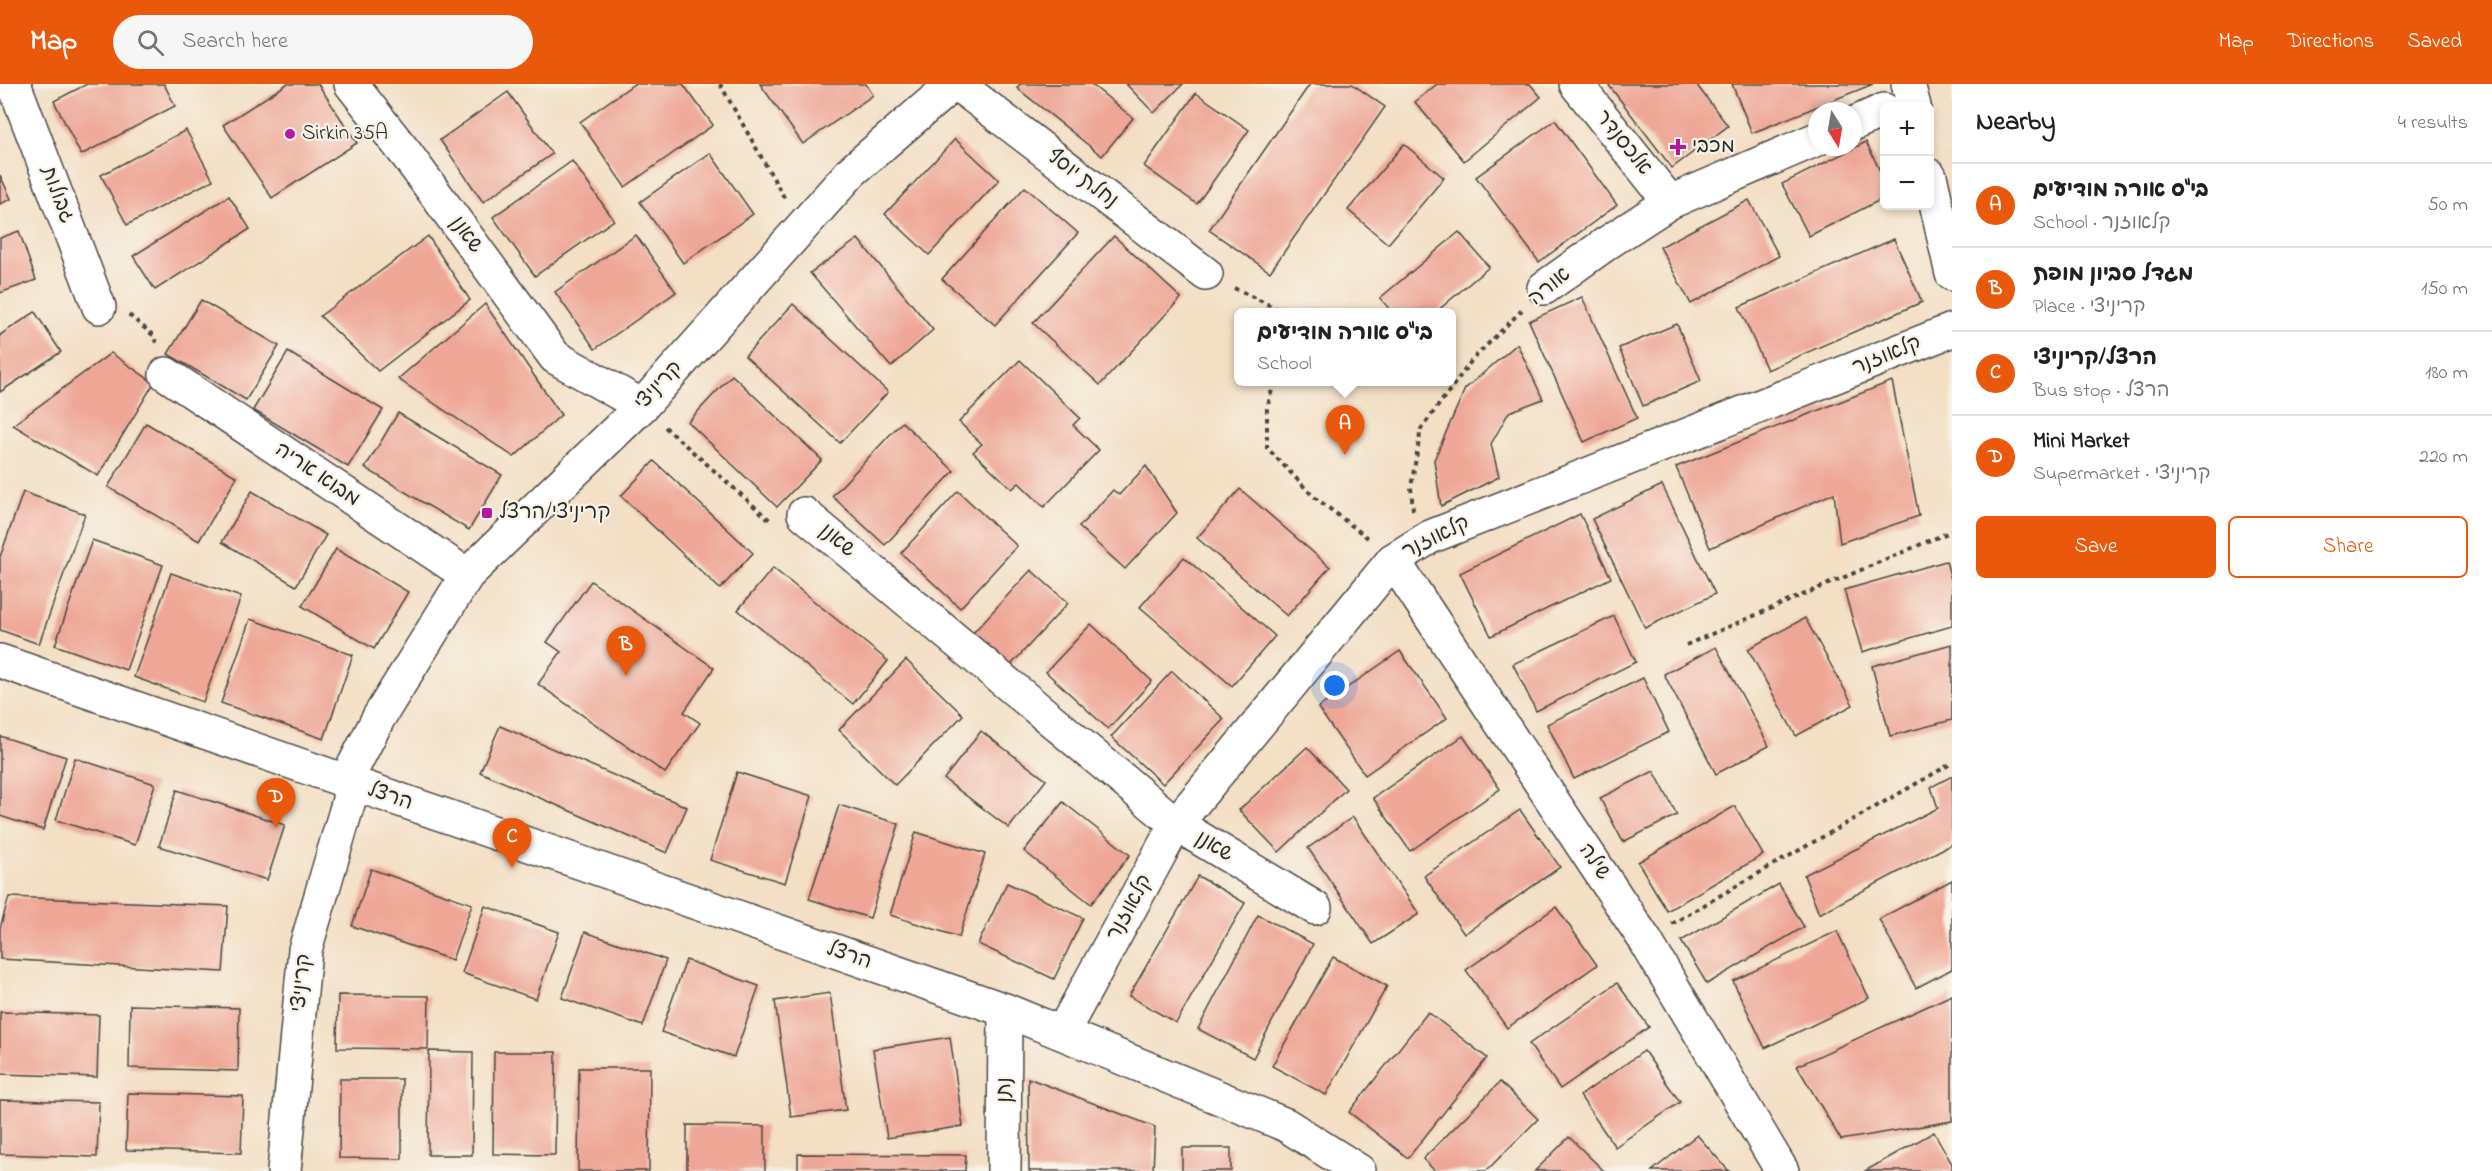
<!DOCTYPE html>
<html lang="en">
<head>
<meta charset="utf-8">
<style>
  :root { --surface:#fff; --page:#f6f6f6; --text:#202124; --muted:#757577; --line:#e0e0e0; --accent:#ea580c }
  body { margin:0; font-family:"Indie Flower","Playpen Sans Hebrew",sans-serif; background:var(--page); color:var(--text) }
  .controls { position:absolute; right:18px; top:18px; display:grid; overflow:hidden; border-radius:9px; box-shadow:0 3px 9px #0003 }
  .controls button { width:54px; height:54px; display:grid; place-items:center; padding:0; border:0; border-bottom:2px solid var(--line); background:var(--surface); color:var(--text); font:30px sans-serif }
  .compass { position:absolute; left:1808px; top:18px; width:54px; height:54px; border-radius:50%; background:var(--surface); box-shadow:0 3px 9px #0003; rotate:169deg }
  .you { position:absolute; left:1335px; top:602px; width:21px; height:21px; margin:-15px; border:4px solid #fff; border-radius:50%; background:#1a73e8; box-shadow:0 0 0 9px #1a73e833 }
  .badge { display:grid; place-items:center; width:39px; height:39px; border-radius:50%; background:var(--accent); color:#fff; font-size:20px; font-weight:700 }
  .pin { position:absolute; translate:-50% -50px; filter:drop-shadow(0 2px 3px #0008) }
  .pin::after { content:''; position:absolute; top:32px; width:21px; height:18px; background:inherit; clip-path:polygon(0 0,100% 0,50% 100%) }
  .popup { position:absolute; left:1234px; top:224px; width:222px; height:78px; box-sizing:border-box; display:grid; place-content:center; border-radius:9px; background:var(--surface); filter:drop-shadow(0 2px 4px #0005); font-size:20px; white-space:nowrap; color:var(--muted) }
  .popup b { font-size:22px; color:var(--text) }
  .popup::after { content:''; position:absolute; left:50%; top:100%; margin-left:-12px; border:12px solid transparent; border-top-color:var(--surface) }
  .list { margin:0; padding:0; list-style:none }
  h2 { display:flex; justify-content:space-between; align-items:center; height:78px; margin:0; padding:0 24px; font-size:26px }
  h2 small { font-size:20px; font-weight:400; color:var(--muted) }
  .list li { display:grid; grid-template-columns:39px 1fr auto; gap:18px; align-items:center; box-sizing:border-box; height:84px; padding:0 24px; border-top:2px solid var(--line) }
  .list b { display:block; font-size:22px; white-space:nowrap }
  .list p { margin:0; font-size:20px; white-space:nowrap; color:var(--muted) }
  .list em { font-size:20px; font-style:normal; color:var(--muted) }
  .actions { display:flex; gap:12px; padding:18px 24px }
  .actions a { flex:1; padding:14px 0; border:2px solid var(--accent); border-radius:9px; text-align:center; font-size:21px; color:var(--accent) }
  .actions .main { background:var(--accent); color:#fff }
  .icon { flex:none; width:33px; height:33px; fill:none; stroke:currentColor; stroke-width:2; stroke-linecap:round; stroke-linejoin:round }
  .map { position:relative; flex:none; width:1952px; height:1087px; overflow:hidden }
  header { display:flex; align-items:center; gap:36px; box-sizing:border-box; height:84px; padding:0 30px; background:var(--accent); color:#fff }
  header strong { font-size:28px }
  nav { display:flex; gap:33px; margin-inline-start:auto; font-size:21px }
  .search { width:420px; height:54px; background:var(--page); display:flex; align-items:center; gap:15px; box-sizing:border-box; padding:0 21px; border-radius:33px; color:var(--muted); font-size:22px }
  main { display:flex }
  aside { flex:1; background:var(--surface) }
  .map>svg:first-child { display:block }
  .building { fill:#eea796 }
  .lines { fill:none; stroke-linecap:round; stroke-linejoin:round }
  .street-casing { stroke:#494642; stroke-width:36 }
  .secondary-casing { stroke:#494642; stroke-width:36 }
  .path { stroke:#494642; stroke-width:4; stroke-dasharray:4.5 4.5; stroke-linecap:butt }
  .street { stroke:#fff; stroke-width:33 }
  .secondary { stroke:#fff; stroke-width:33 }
  .poi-dot { fill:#b5179e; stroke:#f7f3e8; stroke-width:2 }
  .labels { text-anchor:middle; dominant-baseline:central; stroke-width:4.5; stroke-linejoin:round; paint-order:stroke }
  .poi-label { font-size:21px; fill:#2b2b2b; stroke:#f7f3e8; text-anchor:start }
  .street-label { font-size:21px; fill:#2b2b2b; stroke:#f7f3e8 }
</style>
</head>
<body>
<header>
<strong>Map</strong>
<div class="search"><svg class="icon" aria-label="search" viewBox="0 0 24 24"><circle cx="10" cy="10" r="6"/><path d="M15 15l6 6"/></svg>Search here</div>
<nav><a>Map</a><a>Directions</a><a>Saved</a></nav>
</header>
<main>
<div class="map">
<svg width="1952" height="1087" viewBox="0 0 1952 1087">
  <rect width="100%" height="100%" fill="#f7f3e8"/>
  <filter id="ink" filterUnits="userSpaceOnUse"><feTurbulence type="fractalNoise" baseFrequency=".0167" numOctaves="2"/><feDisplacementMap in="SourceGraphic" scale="12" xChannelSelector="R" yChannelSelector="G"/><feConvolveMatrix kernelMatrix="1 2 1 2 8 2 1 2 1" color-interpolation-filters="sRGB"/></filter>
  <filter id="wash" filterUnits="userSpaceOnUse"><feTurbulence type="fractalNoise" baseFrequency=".008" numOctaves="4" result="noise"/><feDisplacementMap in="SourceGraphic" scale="24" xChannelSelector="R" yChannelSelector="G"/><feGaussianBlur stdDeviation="1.35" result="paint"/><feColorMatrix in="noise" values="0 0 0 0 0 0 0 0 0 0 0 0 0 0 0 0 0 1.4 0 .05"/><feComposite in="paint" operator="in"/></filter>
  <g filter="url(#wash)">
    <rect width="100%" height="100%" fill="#f3dfc4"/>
    <g id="blocks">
      <g class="building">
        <path d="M87,0h77l11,22 -94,49 -27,-54z"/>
        <path d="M287,0h31l39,59 -85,55 -49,-73z"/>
        <path d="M634,0h49l30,41 -88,62 -45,-65z"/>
        <path d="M760,0h106l7,11 -70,49z"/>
        <path d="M1020,0h71l42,34 -31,38 -85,-68z"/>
        <path d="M1126,0h57l-29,29z"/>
        <path d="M1310,0h42l33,23 -115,165 -61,-42z"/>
        <path d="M1437,0h93l11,13 -77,64 -49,-59z"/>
        <path d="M1608,0h88l32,42 -56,42z"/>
        <path d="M1732,0h141l-121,49z"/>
        <path d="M508,8l44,62 -69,48 -43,-62z"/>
        <path d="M1196,9l53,37 -52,74 -53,-38z"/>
        <path d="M1555,36l62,85 -78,57 -63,-85z"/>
        <path d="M186,46l27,50 -86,45 -26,-50z"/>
        <path d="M955,55l44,41 -70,75 -44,-41z"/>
        <path d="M1866,58l18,37v19l-75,38 -27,-52z"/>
        <path d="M1404,60l40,34 -56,66 -40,-34z"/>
        <path d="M710,69l43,61 -70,49 -43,-61z"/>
        <path d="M572,77l42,59 -79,56 -42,-59z"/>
        <path d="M0,91l11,24 -11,5z"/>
        <path d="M1025,103l53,46 -83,92 -53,-46z"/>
        <path d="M229,112l21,33 -95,61 -22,-34z"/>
        <path d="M1749,116l30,56 -88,48 -31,-57z"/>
        <path d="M19,147l17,49 -36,13v-55z"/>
        <path d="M1459,148l30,35 -53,45h-44l-12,-14z"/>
        <path d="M636,151l40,57 -81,57 -40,-57z"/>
        <path d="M428,152l42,64 -92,71 -58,-55z"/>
        <path d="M1114,152l67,62 -81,87 -67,-62z"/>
        <path d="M858,155l75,91 -42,37 -81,-94z"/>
        <path d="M1894,155l28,63 -155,68 -28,-63z"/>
        <path d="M1582,213l55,121 -53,24 -55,-121z"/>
        <path d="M201,216l78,46 -33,54 -78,-46z"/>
        <path d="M485,220l76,111 -47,42 -116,-78z"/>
        <path d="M793,220l95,88 -48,51 -95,-87z"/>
        <path d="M35,228l26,40 -61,40v-57z"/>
        <path d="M1677,240l24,57 -58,25 -24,-58z"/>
        <path d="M1517,260l26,55 -34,13 -18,32 8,33 -58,29 -7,-46 31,-71z"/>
        <path d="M288,268l95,58 -35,57 -95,-57z"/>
        <path d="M111,269l43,30 -56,93 -85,-51z"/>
        <path d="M1020,276l60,58 -7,7 26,25 -55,57 -25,-24 -7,6 -39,-37 9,-8 -23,-22z"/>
        <path d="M732,291l90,85 -45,47 -89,-85z"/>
        <path d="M1892,297l27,135 -79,27 -6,-50 -124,55 -34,-81z"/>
        <path d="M398,329l104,62 -33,55 -104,-62z"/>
        <path d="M902,338l52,49 -69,74 -53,-49z"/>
        <path d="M146,339l91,54 -38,64 -91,-54z"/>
        <path d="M654,377l99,92 -33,36 -99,-93z"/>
        <path d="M1146,382l31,47 -52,56 -46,-42 34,-37 6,5z"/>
        <path d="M1662,401l53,109 -70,34 -53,-109z"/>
        <path d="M1240,405l90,78 -43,49 -90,-78z"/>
        <path d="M252,407l74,44 -30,51 -74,-44z"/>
        <path d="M958,407l59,55 -57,62 -59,-55z"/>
        <path d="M23,408l62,22 -46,130 -39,-14v-73z"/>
        <path d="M1580,430l31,64 -120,58 -31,-63z"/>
        <path d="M92,456l71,25 -37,105 -71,-25z"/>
        <path d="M336,465l72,43 -34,57 -72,-43z"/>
        <path d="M1184,473l91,79 -43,50 -92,-79z"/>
        <path d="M1946,477l6,22v43l-90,26 -18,-62z"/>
        <path d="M773,484l115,93 -35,43 -115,-94z"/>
        <path d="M1031,486l37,33 -59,64 -36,-34z"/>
        <path d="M171,489l70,24 -38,105 -69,-25z"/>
        <path d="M591,497l123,87 -30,44 16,11 -35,50 -127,-89 23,-32 -14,-10z"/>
        <path d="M1614,532l22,46 -100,49 -23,-47z"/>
        <path d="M1805,534l48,87 -57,31 -48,-87z"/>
        <path d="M250,535l103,36 -29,84 -103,-36z"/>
        <path d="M1091,540l61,57 -44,48 -62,-57z"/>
        <path d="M1952,560v76l-62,16 -18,-70z"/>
        <path d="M1716,563l53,99 -53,28 -52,-100z"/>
        <path d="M1400,567l47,67 -82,57 -47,-67z"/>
        <path d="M906,576l57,55 -68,70 -56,-55z"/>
        <path d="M1172,587l52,48 -61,65 -52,-47z"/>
        <path d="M1643,594l26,54 -95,47 -27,-55z"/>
        <path d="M500,642l187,81 -20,46 -187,-81z"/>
        <path d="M981,647l65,49 -37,48 -65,-49z"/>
        <path d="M0,652l66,21 -23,73 -43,-14z"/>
        <path d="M1463,652l37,53 -90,62 -37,-53z"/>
        <path d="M1307,663l39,42 -67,63 -40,-42z"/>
        <path d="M75,674l80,26 -20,61 -79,-25z"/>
        <path d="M1654,687l23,44 -54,27 -23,-44z"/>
        <path d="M737,688l75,24 -27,87 -75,-23z"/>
        <path d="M1952,692v68l-133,70 -15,-39 134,-67 -7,-21z"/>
        <path d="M177,706l108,35 -18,55 -108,-34z"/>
        <path d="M1063,718l67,53 -39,49 -67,-53z"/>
        <path d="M839,721l60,19 -29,94 -61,-19z"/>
        <path d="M1735,722l28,49 -96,56 -29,-49z"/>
        <path d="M1520,726l40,57 -96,67 -40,-58z"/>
        <path d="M1353,733l66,97 -46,30 -65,-96z"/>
        <path d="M916,748l69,22 -26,83 -69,-22z"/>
        <path d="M371,785l101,35 -20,56 -100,-34z"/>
        <path d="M1198,792l47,27 -69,120 -47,-27z"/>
        <path d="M1952,796v89l-36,19 -37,-69z"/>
        <path d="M1007,799l76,35 -29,61 -76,-35z"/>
        <path d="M1779,800l25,43 -97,57 -26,-43z"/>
        <path d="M9,813l219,9 -5,66 -223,-13v-31z"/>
        <path d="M485,822l74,26 -23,67 -74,-26z"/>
        <path d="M1556,823l41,58 -90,63 -41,-58z"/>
        <path d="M1258,831l55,29 -60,114 -55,-29z"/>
        <path d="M1837,847l32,67 -104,50 -32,-67z"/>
        <path d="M585,848l81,28 -23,66 -81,-28z"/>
        <path d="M1333,873l54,29 -61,109 -54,-29z"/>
        <path d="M686,876l73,26 -25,71 -73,-25z"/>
        <path d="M1617,899l32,44 -89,62 -31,-45z"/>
        <path d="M830,909l16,117 -55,7 -16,-116z"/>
        <path d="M338,911l91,1 -1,53 -91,-1z"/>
        <path d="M1952,911v126l-111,19 -44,-74z"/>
        <path d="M130,921l109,3 -1,63 -109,-3z"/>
        <path d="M0,928l99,3 -2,62 -97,-3z"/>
        <path d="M1428,928l59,46 -79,100 -59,-46z"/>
        <path d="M950,953l13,89 -76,12 -14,-89z"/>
        <path d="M429,967l44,1 -1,103h-44z"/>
        <path d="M1644,967l36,51 -65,45 -35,-51z"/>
        <path d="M494,968h62l-1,103 -62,-1z"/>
        <path d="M579,984h71l-1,103h-71z"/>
        <path d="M1028,994l127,49 -2,44h-124z"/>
        <path d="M340,995h62v80l-63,-1z"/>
        <path d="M1500,998l38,37 -52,52h-51l-12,-12z"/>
        <path d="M128,1009l115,3 -2,57 -115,-3z"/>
        <path d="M0,1016l99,2 -2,55 -97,-3z"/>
        <path d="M687,1041l78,1v45h-78z"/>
        <path d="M1934,1048l18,32v7h-87z"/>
        <path d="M1697,1051l32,36h-77z"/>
        <path d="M1569,1053l35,34h-69z"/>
        <rect x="1182" y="1064" width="49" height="23"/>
        <path d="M798,1070l168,1 -1,16h-167z"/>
      </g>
    </g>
  </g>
  <g filter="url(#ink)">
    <use href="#blocks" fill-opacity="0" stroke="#494642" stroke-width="1.5"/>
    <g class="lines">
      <g class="street-casing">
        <g id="street">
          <path d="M14,0l85,223"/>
          <path d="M351,0l56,71 148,202 87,49"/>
          <path d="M957,0l249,190"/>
          <path d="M1576,0l94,118"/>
          <path d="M1853,40l31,-14"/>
          <path d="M1544,204l63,-45 63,-41 147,-63"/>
          <path d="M166,290l301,201"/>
          <path d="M804,430l372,310 139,84"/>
          <path d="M1393,476l252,380 137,231"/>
          <path d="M1062,949l114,-209 217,-264 37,-23 522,-207"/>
          <path d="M1004,1087l1,-161"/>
        </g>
      </g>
      <g class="secondary-casing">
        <g id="secondary">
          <path d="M1908,0l6,22"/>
          <path d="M1930,92l22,98"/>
          <path d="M0,577l1005,349 281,115 73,46"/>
          <path d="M284,1087l21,-221 44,-150v-25l30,-58 88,-142 175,-169 210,-235 101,-87"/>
        </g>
      </g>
      <g class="path">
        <path d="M720,0l65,115"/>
        <path d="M1234,204l50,24"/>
        <path d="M129,231l25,21 2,7"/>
        <path d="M1274,298l-7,27v39l46,48 55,42"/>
        <path d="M665,343l107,95"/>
        <path d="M1413,426l-2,-23 10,-58 51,-69 50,-50"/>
        <path d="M1686,561l266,-114"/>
        <path d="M1672,840c92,-55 187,-107 280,-161"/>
      </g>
      <use href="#street" class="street"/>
      <use href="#secondary" class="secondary"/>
    </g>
  </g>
  <g class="poi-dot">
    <circle cx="290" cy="50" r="6"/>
    <path d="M1675 54h6v6h6v6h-6v6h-6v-6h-6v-6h6z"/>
    <rect x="481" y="423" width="12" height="12" rx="3"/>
  </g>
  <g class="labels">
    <g class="poi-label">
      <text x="302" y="50">Sirkin 35A</text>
      <text x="1692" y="63">מכבי</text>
      <text x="499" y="429">קריניצי/הרצל</text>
    </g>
    <g class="street-label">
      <text transform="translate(1623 59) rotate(51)">אלכסנדר</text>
      <text transform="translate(1082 95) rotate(37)">נחלת יוסף</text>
      <text transform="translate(57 111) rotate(69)">גבולות</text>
      <text transform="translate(466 151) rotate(54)">שאנן</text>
      <text transform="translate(1550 203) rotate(-40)">אורה</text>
      <text transform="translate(1887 272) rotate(-22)">קלאוזנר</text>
      <text transform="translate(659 302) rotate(-47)">קריניצי</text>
      <text transform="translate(317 391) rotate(34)">מבוא אריה</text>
      <text transform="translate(1436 454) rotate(-26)">קלאוזנר</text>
      <text transform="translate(837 457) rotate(40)">שאנן</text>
      <text transform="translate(390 713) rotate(19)">הרצל</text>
      <text transform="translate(1214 763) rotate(31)">שאנן</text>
      <text transform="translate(1594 778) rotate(56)">שילה</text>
      <text transform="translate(1130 824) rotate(-61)">קלאוזנר</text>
      <text transform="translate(849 872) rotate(19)">הרצל</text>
      <text transform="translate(302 899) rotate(-84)">קריניצי</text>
      <text transform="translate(1005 1006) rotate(-90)">נתן</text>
    </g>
  </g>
</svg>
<div class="controls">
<button>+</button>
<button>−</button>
</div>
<svg class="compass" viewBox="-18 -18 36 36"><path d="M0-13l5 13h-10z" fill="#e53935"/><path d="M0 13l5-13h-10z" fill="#757577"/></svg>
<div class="you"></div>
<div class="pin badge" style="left:1345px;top:371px">A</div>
<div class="popup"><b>בי&quot;ס אורה מודיעים</b>School</div>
<div class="pin badge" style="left:626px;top:592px">B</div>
<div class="pin badge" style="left:512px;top:784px">C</div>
<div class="pin badge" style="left:276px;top:744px">D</div>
</div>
<aside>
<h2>Nearby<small>4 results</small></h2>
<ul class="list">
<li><span class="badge">A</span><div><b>בי&quot;ס אורה מודיעים</b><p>School · קלאוזנר</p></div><em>50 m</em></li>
<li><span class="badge">B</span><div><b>מגדל סביון מופת</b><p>Place · קריניצי</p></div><em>150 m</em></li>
<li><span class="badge">C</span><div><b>הרצל/קריניצי</b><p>Bus stop · הרצל</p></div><em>180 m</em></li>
<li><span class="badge">D</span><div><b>Mini Market</b><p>Supermarket · קריניצי</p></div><em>220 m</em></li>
</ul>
<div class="actions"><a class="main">Save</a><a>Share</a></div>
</aside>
</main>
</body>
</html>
